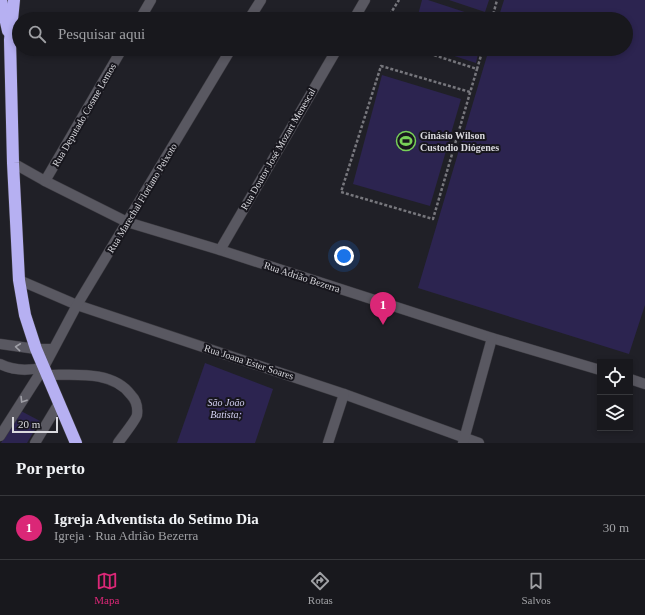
<!DOCTYPE html>
<html lang="pt">
<head>
<meta charset="utf-8">
<style>
  :root { --surface:#18181d; --page:#212126; --text:#f1f3f6; --muted:#9fa0a4; --line:#36373b; --accent:#db2777 }
  body { margin:0; font-family:"Times New Roman",serif; background:var(--page); color:var(--text) }
  .controls { position:absolute; right:12px; bottom:12px; display:grid; overflow:hidden; border-radius:0px; box-shadow:0 2px 6px #0003 }
  .controls button { width:36px; height:36px; display:grid; place-items:center; padding:0; border:0; border-bottom:1px solid var(--line); background:var(--surface); color:var(--text); font:20px sans-serif }
  .scale { position:absolute; left:12px; bottom:10px; width:46px; box-sizing:border-box; padding-left:4px; border:2px solid #d9d9de; border-top:0; font-size:11px; line-height:14px; white-space:nowrap; color:#d9d9de; -webkit-text-stroke:3px #17161d; paint-order:stroke }
  .you { position:absolute; left:344px; top:256px; width:14px; height:14px; margin:-10px; border:3px solid #fff; border-radius:50%; background:#1a73e8; box-shadow:0 0 0 6px #1a73e833 }
  .badge { display:grid; place-items:center; width:26px; height:26px; border-radius:50%; background:var(--accent); color:#fff; font-size:13px; font-weight:700 }
  .pin { position:absolute; translate:-50% -33px; filter:drop-shadow(0 1px 2px #0008) }
  .pin::after { content:''; position:absolute; top:21px; width:14px; height:12px; background:inherit; clip-path:polygon(0 0,100% 0,50% 100%) }
  .list { margin:0; padding:0; list-style:none }
  h2 { display:flex; justify-content:space-between; align-items:center; height:52px; margin:0; padding:0 16px; font-size:17px }
  h2 small { font-size:13px; font-weight:400; color:var(--muted) }
  .list li { display:grid; grid-template-columns:26px 1fr auto; gap:12px; align-items:center; box-sizing:border-box; height:64px; padding:0 16px; border-top:1px solid var(--line) }
  .list b { display:block; font-size:15px; white-space:nowrap }
  .list p { margin:0; font-size:13px; white-space:nowrap; color:var(--muted) }
  .list em { font-size:13px; font-style:normal; color:var(--muted) }
  .icon { flex:none; width:22px; height:22px; fill:none; stroke:currentColor; stroke-width:2; stroke-linecap:round; stroke-linejoin:round }
  .map { position:relative; flex:none; width:645px; height:443px; overflow:hidden }
  .search { position:absolute; background:var(--surface); box-shadow:0 2px 6px #0003; left:12px; right:12px; top:12px; height:44px; display:flex; align-items:center; gap:10px; box-sizing:border-box; padding:0 14px; border-radius:22px; color:var(--muted); font-size:15px }
  .sheet { height:116px; background:var(--surface) }
  nav { display:flex; justify-content:space-around; align-items:center; box-sizing:border-box; height:56px; border-top:1px solid var(--line); background:var(--surface); font-size:11px; color:var(--muted) }
  nav a { display:grid; justify-items:center; gap:2px }
  nav .on { color:var(--accent) }
  .map>svg:first-child { display:block }
  .green { fill:#2c2450 }
  .lines { fill:none; stroke-linecap:round; stroke-linejoin:round }
  .minor-casing { stroke:#3c3b41; stroke-width:11 }
  .highway-casing { stroke:#3c3b41; stroke-width:13 }
  .path { stroke:#77777d; stroke-width:2.5; stroke-dasharray:3 2; stroke-linecap:butt }
  .minor { stroke:#595861; stroke-width:10 }
  .highway { stroke:#b6b0f2; stroke-width:12 }
  .oneway { stroke:#9f9fa6 }
  .labels { text-anchor:middle; dominant-baseline:central; stroke-width:4; stroke-linejoin:round; paint-order:stroke }
  .street-label { font-size:10px; fill:#d9d9de; stroke:#17161d }
  .poi-label { font-size:10px; font-weight:bold; fill:#d9d9de; stroke:#17161d; text-anchor:start }
  .park-label { font-size:10px; font-style:italic; fill:#d4d2f3; stroke:#17161d }
</style>
</head>
<body>
<div class="map">
<svg width="645" height="443" viewBox="0 0 645 443">
  <rect width="100%" height="100%" fill="#202027"/>
  <g class="green">
    <path d="M422,0h6l58,19h-69z"/>
    <path d="M449,0h40l-4,12z"/>
    <path d="M504,0h141v305l-16,49 -211,-66 71,-239h137v-30h-128z"/>
    <path d="M433,49h46l-3,14z"/>
    <path d="M382,75l79,24 -31,107 -77,-22z"/>
    <path d="M205,363l68,26 -18,54h-78z"/>
    <path d="M21,411l19,10 -13,22h-26z"/>
  </g>
  <g class="lines">
    <g class="minor-casing">
      <g id="minor">
        <path d="M140,19l11,-19"/>
        <path d="M249,19l12,-19"/>
        <path d="M354,19l11,-19"/>
        <path d="M13,163l32,18 82,41 93,28 272,88 108,32"/>
        <path d="M45,181l77,-132"/>
        <path d="M220,250l117,-201"/>
        <path d="M19,280l58,25 267,89 135,49"/>
        <path d="M0,344l36,5h17"/>
        <path d="M0,364c14,7 29,7 44,3"/>
        <path d="M47,375c27,0 66,-5 84,20 5,5 7,12 6,20 -1,5 -15,22 -19,28"/>
        <path d="M630,379l15,5"/>
        <path d="M0,436l44,-69 33,-62 154,-256"/>
        <path d="M35,443l24,-40"/>
        <path d="M328,443l16,-49"/>
        <path d="M463,443l29,-105"/>
      </g>
    </g>
    <g class="highway-casing">
      <g id="highway">
        <path d="M1,0l7,31"/>
        <path d="M14,0l-4,40 3,123 6,117 6,35 11,34 40,94"/>
      </g>
    </g>
    <g class="path">
      <path d="M387,19l12,-19"/>
      <path d="M492,19l5,-19"/>
      <path d="M415,49l62,20 6,-20"/>
      <path d="M470,92l-89,-26 -40,126 92,27 44,-150"/>
    </g>
    <use href="#minor" class="minor"/>
    <use href="#highway" class="highway"/>
  </g>
  <defs><path id="oneway-chevron" d="M-2-3.5L2.5 0L-2 3.5" fill="none" stroke-width="1.6" stroke-linecap="round" stroke-linejoin="round"/></defs>
  <g class="oneway">
    <use href="#oneway-chevron" transform="translate(18 347) rotate(-174)"/>
    <use href="#oneway-chevron" transform="translate(23 400) rotate(122)"/>
  </g>
  <defs>
    <g id="stadium-ring" transform="scale(1)"><circle r="9.5" fill="#17161d" stroke="#78d158" stroke-width="1.5"/><path d="M0-5a6.5 5 0 1 0 0 10a6.5 5 0 1 0 0-10ZM-3.5-1.8h7v3.6h-7Z" fill="#78d158"/></g>
  </defs>
  <g fill-rule="evenodd">
    <use href="#stadium-ring" x="406" y="141"/>
  </g>
  <g class="labels">
    <g class="street-label">
      <text transform="translate(84 115) rotate(-60)">Rua Deputado Cosme Lemos</text>
      <text transform="translate(278 149) rotate(-60)">Rua Doutor José Mozart Menescal</text>
      <text transform="translate(142 198) rotate(-59)">Rua Marechal Floriano Peixoto</text>
      <text transform="translate(302 277) rotate(18)">Rua Adrião Bezerra</text>
      <text transform="translate(249 362) rotate(18)">Rua Joana Ester Soares</text>
    </g>
    <g class="poi-label">
      <text x="420" y="135">Ginásio Wilson<tspan x="420" dy="12">Custodio Diógenes</tspan></text>
    </g>
    <g class="park-label">
      <text x="226" y="402">São João<tspan x="226" dy="12">Batista;</tspan></text>
    </g>
  </g>
</svg>
<div class="controls">
<button><svg class="icon" aria-label="locate" viewBox="0 0 24 24"><circle cx="12" cy="12" r="6"/><path d="M12 2v4M12 18v4M2 12h4M18 12h4"/></svg></button>
<button><svg class="icon" aria-label="layers" viewBox="0 0 24 24"><path d="M12 4l9 5-9 5-9-5zM3 14l9 5 9-5"/></svg></button>
</div>
<div class="scale">20 m</div>
<div class="you"></div>
<div class="pin badge" style="left:383px;top:325px">1</div>
<div class="search"><svg class="icon" aria-label="search" viewBox="0 0 24 24"><circle cx="10" cy="10" r="6"/><path d="M15 15l6 6"/></svg>Pesquisar aqui</div>
</div>
<section class="sheet">
<h2>Por perto<small></small></h2>
<ul class="list">
<li><span class="badge">1</span><div><b>Igreja Adventista do Setimo Dia</b><p>Igreja · Rua Adrião Bezerra</p></div><em>30 m</em></li>
</ul>
</section>
<nav>
<a class="on"><svg class="icon" aria-label="map" viewBox="0 0 24 24"><path d="M3 6l6-2 6 2 6-2v14l-6 2-6-2-6 2zM9 4v14M15 6v14"/></svg>Mapa</a>
<a><svg class="icon" aria-label="directions" viewBox="0 0 24 24"><path d="M12 3l9 9-9 9-9-9zM9 14v-3h6M13 9l2 2-2 2"/></svg>Rotas</a>
<a><svg class="icon" aria-label="saved" viewBox="0 0 24 24"><path d="M7 4h10v16l-5-4-5 4z"/></svg>Salvos</a>
</nav>
</body>
</html>
